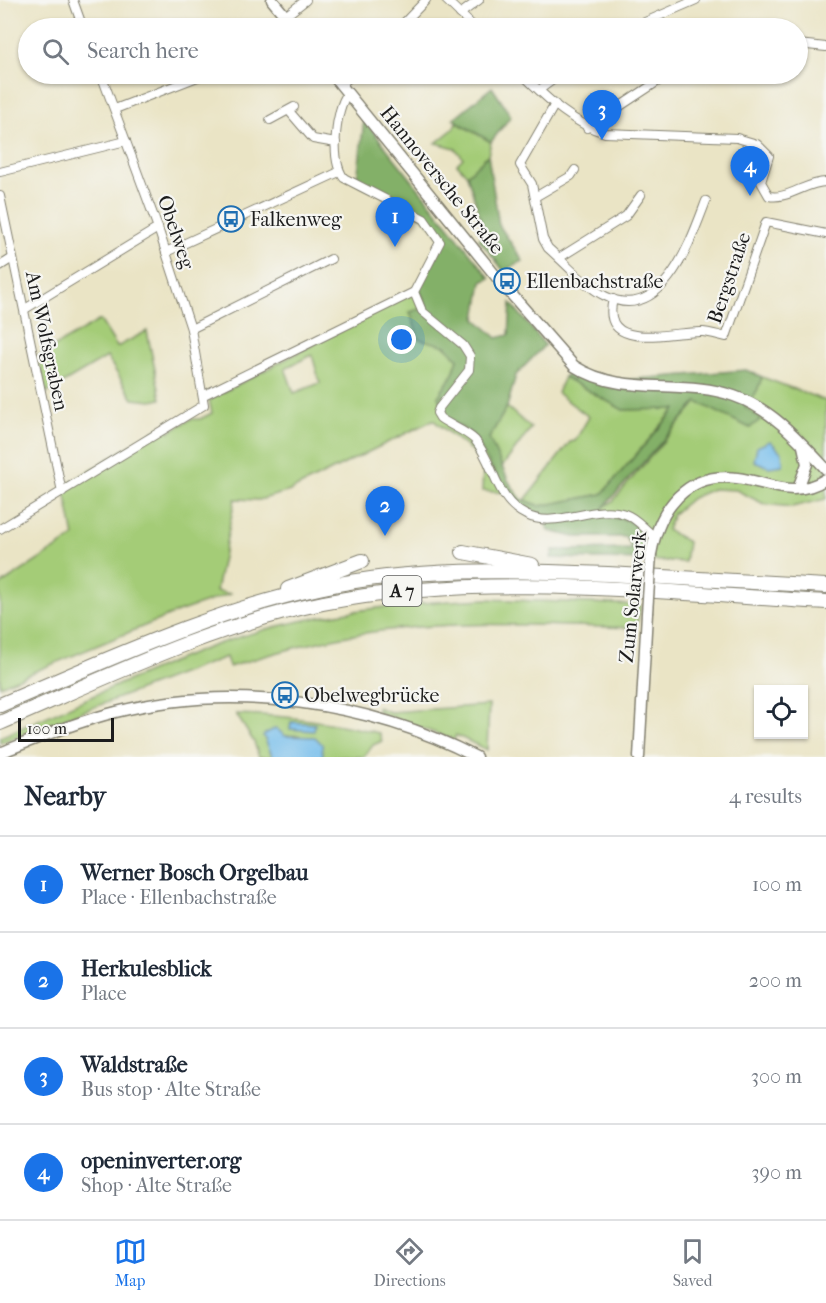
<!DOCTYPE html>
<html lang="en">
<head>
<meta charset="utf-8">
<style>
  :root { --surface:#fff; --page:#f2f2f3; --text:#1f2937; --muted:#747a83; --line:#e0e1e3; --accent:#1a73e8 }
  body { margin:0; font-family:"IM FELL French Canon",serif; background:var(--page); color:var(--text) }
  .controls { position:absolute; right:18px; bottom:18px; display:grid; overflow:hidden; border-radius:0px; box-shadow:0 2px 4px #0004 }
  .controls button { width:54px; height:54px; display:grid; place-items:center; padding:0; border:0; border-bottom:2px solid var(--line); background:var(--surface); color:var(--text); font:30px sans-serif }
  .scale { position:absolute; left:18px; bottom:15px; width:96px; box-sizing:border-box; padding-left:6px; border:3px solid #1c1c1c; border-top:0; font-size:16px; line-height:21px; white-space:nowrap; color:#1c1c1c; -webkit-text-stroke:4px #f6f6f2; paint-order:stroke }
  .you { position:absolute; left:402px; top:340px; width:21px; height:21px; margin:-15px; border:4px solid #fff; border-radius:50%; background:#1a73e8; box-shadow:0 0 0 9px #1a73e833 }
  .badge { display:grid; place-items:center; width:39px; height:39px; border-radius:50%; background:var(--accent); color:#fff; font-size:20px; font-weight:700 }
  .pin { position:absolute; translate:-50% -50px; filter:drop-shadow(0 2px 3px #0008) }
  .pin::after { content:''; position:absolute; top:32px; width:21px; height:18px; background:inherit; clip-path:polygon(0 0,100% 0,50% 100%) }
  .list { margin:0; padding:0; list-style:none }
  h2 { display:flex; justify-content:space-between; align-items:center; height:78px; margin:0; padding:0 24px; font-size:26px }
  h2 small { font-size:20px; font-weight:400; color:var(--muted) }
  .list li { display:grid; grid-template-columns:39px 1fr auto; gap:18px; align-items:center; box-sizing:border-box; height:96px; padding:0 24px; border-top:2px solid var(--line) }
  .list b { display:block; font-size:22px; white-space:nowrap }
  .list p { margin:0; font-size:20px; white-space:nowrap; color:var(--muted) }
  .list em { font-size:20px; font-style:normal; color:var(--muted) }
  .icon { flex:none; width:33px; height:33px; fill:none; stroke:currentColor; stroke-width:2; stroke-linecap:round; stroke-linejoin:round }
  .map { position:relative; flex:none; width:826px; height:757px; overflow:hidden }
  .search { position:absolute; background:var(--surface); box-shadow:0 2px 4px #0004; left:18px; right:18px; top:18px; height:66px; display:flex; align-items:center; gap:15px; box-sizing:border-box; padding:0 21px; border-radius:33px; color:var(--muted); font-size:22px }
  .sheet { height:462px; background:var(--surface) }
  nav { display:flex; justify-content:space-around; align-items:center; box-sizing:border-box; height:84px; border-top:2px solid var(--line); background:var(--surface); font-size:16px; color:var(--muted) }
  nav a { display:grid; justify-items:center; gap:3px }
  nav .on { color:var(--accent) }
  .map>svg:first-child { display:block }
  .green { fill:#a4cc77; stroke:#60744a; stroke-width:1.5; fill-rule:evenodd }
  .forest { fill:#83b068; stroke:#506642; stroke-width:1.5 }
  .water { fill:#72bceb; stroke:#476c84; stroke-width:1.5 }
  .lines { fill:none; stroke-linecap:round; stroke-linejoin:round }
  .street-casing { stroke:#838070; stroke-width:10 }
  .secondary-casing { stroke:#838070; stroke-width:13 }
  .highway-casing { stroke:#838070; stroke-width:16 }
  .street { stroke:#fff; stroke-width:8 }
  .secondary { stroke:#fff; stroke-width:10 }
  .highway { stroke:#fff; stroke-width:14 }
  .secondary-bridge-casing { stroke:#838070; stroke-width:13; stroke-linecap:butt }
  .secondary-bridge { stroke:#fff; stroke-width:10 }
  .labels { text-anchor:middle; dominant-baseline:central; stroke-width:4.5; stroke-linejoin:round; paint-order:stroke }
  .shield { fill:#f6f6f2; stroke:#5d5d5c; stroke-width:1.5 }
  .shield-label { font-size:18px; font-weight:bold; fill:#1c1c1c }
  .street-label { font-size:20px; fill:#1c1c1c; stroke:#f6f6f2 }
  .poi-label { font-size:20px; fill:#1c1c1c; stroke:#f6f6f2; text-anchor:start }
</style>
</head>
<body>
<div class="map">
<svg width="826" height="757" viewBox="0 0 826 757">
  <rect width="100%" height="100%" fill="#f6f6f2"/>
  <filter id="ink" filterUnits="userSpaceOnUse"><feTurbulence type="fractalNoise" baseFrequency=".0167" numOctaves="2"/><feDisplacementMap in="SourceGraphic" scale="12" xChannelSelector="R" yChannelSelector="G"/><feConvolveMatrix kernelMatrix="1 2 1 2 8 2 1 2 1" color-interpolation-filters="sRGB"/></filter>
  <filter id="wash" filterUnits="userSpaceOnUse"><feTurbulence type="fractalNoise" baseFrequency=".008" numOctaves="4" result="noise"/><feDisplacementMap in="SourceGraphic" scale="24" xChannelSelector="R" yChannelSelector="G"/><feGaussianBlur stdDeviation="1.35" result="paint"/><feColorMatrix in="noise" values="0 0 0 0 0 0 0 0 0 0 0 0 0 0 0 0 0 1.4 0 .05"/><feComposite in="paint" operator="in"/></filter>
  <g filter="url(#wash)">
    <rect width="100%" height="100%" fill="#eae4c5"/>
    <g class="green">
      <path d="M456,122l35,20 -3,13 -21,20 -10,-11 6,-6 -8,-10 -19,-5 17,-14z"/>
      <path d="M419,288l8,19 -17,5 48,47 -5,15 -15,23 35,38 33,58 -24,-2 1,-21 -8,-16 -42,-34 -143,71 -31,9 -24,-1 -19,92 14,3 -52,18 -178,74v-101l74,-48 -10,-51 102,-62 3,8 22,-13h9l12,-6 -3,-13zM312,355l8,28 -26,10 -9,-25z"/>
      <path d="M100,320l17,27 30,-16 14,68 -9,2 -19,-2 -26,-42 -61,36 -8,-37z"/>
      <path d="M564,377l59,33 53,-2 -74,86 -62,12 -15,-6 45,-58 5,-1 14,-24 -32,-24z"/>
      <path d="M762,377l64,24v98l-34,8 -28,-3 -28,-14 -23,-1 -21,9 -19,16 -6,16 21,12 -3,20 -42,-2 3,-6 -19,-34 -20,-3 -4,-9 10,-7 84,-99 48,5 12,-16z"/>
      <path d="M507,407l24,21 -29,39 -13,-29z"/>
      <path d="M486,599l155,6 -5,23c-84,-2 -171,-8 -256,3 -51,6 -101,20 -151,36l-3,-10 -226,86v-6c72,-31 144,-66 218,-93 86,-30 177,-41 268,-45z"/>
      <path d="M489,705l-2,45 -31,-15 -2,5 -77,-28v-5l13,5z"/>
      <path d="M236,714c49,1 95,8 143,19l3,8 -9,4 -9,12h-41l-24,-22 -14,1 -16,14 4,7h-14l-5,-15z"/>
    </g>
    <g class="forest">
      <path d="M492,87l19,29 -20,26 -38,-23z"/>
      <path d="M364,120l126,158 -8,4 -6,37 21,19 12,-3 2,-32 34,42 -29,30 -9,32 -18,31 20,44 12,17 19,7 62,-12 74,-85 -53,1 -59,-33 6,-5 42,16 12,-8 122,-10 16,7 -5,14 -12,16 16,12 -11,9 -53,-26 -94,106 4,9 20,3 15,11 4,23 -3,6 -92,-2 2,-8 79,-1 -6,-12h-52l-25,-6 -7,-15 -13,-4 -23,-19 -33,-58 -25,-17 -10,-21 15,-23 5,-15 -12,-13 -27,-7 -9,-27 17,-5 -8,-19 24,-45c-14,-34 -58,-46 -89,-62l4,-9z"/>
      <path d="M488,155l11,70 24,36 -19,10 -25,-32 6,-6 -18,-58z"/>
    </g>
    <g class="water">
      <path d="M770,441l12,12 1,12 -14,2 -15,-6 3,-14z"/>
      <path d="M291,722l24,2 -1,7 -24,-2z"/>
      <path d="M276,728l9,8 30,1 7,7 1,13h-50l-10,-22z"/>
    </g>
  </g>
  <g filter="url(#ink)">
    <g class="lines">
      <g class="street-casing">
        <g id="street">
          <path d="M73,0l10,28"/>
          <path d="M446,0l29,28"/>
          <path d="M460,14l19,-14"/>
          <path d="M270,28l36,-28"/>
          <path d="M399,28l27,-28"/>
          <path d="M631,28l65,-28"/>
          <path d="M798,44l28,3"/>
          <path d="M522,74c25,24 49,49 83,59l132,5 20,6 12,12 -8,26 8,14c18,4 37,-14 57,-14"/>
          <path d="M341,84l13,-10"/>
          <path d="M539,90l22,-16"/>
          <path d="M348,93c-13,16 -18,69 -4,85l80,41 16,23 -26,50 8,19 41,34 7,11 -1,14 -30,38 -2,5 3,5c11,8 26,13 35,22 20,24 20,60 51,75 31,15 67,-12 99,-1 12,4 19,15 29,22"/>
          <path d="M555,104l-35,61 12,19 11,55 5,9c16,14 38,39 57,48 58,29 86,-56 101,-95"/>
          <path d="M115,109l90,-35"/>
          <path d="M289,111l24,28 23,4"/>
          <path d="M270,120l24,-13"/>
          <path d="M587,128l82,-54"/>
          <path d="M0,172l126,-31"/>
          <path d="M0,196l62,296"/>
          <path d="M535,197l36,-21 4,-6"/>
          <path d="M166,252l173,-80"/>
          <path d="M559,258l67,-42 15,-21"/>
          <path d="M0,266l11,-7"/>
          <path d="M613,299c-14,56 64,31 90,33 8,1 16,3 23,5l40,-115 60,12"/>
          <path d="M25,309l133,-81"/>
          <path d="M191,329l140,-70"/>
          <path d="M204,395l210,-103"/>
          <path d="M0,529l204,-124 -13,-76 -33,-101 -57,-154"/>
        </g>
      </g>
      <g class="secondary-casing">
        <g id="secondary">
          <path d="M272,0l23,28"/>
          <path d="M332,74l167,206 75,86c50,32 107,11 160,30 38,13 65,44 92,73"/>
          <path d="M800,483l7,-19 -4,-18"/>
          <path d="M651,554c8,-44 35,-83 86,-76 32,4 56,22 89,1"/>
          <path d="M0,753c38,-15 76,-31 116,-41 117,-30 254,-10 360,45"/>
          <path d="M639,757l8,-144"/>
        </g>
      </g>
      <g class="highway-casing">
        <g id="highway">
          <path d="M463,552l69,13"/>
          <path d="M288,589l74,-28"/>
          <path d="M0,705c105,-44 208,-93 319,-117 94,-21 193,-18 289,-14 73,4 145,8 218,12"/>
          <path d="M0,723c105,-45 210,-97 323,-120 163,-32 338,-10 503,-1"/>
        </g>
      </g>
      <use href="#street" class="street"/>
      <use href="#secondary" class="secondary"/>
      <use href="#highway" class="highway"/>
      <g class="secondary-bridge-casing">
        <path id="secondary-bridge" d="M647,613l4,-59"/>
      </g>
      <use href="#secondary-bridge" class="secondary-bridge"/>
    </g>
  </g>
  <defs>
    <g id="bus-ring" transform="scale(1.35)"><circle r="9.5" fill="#f6f6f2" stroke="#1f6fb2" stroke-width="1.5"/><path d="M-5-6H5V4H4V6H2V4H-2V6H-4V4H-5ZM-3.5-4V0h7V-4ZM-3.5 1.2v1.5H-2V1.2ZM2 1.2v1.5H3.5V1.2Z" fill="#1f6fb2"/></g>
  </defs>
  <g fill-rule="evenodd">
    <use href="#bus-ring" x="231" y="219"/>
    <use href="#bus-ring" x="507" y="281"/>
    <use href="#bus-ring" x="285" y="695"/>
  </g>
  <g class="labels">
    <rect class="shield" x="382.5" y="576" width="39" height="30" rx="4.5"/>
    <g class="shield-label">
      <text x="402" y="591">A 7</text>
    </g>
    <g class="street-label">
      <text transform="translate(442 180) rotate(51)">Hannoversche Straße</text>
      <text transform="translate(176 232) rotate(71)">Obelweg</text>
      <text transform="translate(729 278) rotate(-71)">Bergstraße</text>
      <text transform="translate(47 341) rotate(78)">Am Wolfsgraben</text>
      <text transform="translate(633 597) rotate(-84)">Zum Solarwerk</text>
    </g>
    <g class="poi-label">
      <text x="250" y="219">Falkenweg</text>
      <text x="526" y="281">Ellenbachstraße</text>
      <text x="304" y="695">Obelwegbrücke</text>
    </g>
  </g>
</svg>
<div class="controls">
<button><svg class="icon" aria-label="locate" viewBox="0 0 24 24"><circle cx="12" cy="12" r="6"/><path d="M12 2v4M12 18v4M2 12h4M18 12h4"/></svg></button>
</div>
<div class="scale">100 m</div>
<div class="you"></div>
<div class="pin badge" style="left:395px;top:247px">1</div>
<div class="pin badge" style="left:385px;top:536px">2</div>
<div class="pin badge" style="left:602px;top:140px">3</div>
<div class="pin badge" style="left:750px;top:196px">4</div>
<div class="search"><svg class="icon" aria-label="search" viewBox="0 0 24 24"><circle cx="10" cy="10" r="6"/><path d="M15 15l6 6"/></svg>Search here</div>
</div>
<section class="sheet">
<h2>Nearby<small>4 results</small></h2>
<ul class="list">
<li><span class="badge">1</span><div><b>Werner Bosch Orgelbau</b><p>Place · Ellenbachstraße</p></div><em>100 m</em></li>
<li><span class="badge">2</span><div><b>Herkulesblick</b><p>Place</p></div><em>200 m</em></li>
<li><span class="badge">3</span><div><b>Waldstraße</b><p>Bus stop · Alte Straße</p></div><em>300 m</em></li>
<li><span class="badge">4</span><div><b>openinverter.org</b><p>Shop · Alte Straße</p></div><em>390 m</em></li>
</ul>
</section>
<nav>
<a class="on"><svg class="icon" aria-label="map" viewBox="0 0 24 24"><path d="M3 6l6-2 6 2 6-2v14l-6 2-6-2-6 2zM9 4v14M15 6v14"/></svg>Map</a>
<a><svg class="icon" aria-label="directions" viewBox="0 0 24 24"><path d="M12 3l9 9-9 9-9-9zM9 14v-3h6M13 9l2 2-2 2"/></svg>Directions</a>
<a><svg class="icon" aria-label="saved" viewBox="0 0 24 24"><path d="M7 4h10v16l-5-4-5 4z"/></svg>Saved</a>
</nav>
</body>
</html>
